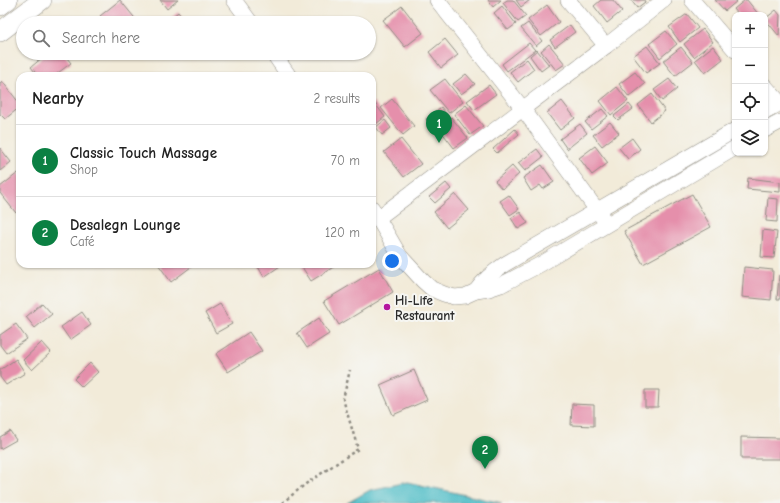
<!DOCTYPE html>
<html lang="en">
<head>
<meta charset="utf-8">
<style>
  :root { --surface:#fff; --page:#f2f2f2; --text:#222; --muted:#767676; --line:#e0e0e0; --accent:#0b8043 }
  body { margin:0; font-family:"Comic Neue",sans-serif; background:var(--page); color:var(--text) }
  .controls { position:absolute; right:12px; top:12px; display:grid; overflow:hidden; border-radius:8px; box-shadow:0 1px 3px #0004 }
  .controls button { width:36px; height:36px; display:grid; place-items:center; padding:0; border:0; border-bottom:1px solid var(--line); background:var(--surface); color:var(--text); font:20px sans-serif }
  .you { position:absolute; left:392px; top:261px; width:14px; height:14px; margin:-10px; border:3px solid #fff; border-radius:50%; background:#1a73e8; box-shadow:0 0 0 6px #1a73e833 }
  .badge { display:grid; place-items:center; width:26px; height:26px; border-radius:50%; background:var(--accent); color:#fff; font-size:13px; font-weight:700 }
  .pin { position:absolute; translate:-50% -33px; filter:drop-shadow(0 1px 2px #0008) }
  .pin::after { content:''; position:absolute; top:21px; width:14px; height:12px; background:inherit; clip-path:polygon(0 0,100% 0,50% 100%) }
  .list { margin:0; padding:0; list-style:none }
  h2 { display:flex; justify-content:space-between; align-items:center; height:52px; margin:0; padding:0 16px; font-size:17px }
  h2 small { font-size:13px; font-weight:400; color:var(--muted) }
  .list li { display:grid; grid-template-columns:26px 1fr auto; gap:12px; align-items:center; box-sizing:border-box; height:72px; padding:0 16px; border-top:1px solid var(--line) }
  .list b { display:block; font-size:15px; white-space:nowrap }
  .list p { margin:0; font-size:13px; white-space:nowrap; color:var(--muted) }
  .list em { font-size:13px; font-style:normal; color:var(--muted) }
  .icon { flex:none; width:22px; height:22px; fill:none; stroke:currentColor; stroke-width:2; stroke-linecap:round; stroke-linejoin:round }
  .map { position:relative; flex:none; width:780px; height:503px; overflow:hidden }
  .search { position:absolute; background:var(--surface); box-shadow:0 1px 3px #0004; left:16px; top:16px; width:360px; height:44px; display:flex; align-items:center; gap:10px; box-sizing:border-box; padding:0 14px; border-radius:22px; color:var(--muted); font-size:15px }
  .panel { position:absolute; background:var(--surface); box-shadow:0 1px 3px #0004; left:16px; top:72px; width:360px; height:196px; border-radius:12px }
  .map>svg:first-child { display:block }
  .water { fill:#4fbdc7; stroke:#3d7479 }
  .building { fill:#e58fab }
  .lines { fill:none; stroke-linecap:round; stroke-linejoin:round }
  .minor-casing { stroke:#8e8b82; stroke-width:16 }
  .major-casing { stroke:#8e8b82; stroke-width:20 }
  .path { stroke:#8e8b82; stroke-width:2.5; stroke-dasharray:3 3; stroke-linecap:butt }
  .minor { stroke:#fff; stroke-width:15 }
  .major { stroke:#fff; stroke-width:19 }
  .poi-dot { fill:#b5179e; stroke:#f6f6f2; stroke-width:1.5 }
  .labels { text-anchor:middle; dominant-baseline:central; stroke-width:4; stroke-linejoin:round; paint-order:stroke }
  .poi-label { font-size:13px; font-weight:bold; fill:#2b2b2b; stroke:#f6f6f2; text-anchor:start }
</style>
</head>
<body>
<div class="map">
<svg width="780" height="503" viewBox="0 0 780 503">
  <rect width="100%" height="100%" fill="#f6f6f2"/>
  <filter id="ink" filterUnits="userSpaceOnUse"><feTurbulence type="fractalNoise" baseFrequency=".025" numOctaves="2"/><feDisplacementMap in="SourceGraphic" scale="8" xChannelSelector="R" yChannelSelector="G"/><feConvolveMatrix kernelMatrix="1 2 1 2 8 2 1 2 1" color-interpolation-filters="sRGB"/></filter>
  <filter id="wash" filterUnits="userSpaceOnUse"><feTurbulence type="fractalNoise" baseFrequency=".012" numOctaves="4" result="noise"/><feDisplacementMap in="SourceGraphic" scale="16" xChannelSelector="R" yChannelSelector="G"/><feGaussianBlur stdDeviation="0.9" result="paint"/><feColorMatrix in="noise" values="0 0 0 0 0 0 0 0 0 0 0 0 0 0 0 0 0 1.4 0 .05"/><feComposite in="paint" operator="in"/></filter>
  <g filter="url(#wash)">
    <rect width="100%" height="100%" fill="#f2ebd9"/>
    <path class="water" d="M407,482l95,21h-155l23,-13z"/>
    <g id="blocks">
      <g class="building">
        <path d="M120,0l18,22 -2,1h-30l-6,-7z"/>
        <path d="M160,0h18l-11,9z"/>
        <path d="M488,0h13l-8,7z"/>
        <path d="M507,0h6l13,16 -8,6 -15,-19z"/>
        <path d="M516,0h14l-9,7z"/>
        <path d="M601,0h12l9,11 -15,12 -13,-17z"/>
        <path d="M631,0h13l1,2 -8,6z"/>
        <path d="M715,0h21l1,1 -12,10z"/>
        <path d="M745,0h2l12,15h-20l-5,-6z"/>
        <path d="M547,5l12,17 -18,14 -13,-16z"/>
        <path d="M402,6l21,27 -18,14 -22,-27z"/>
        <path d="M502,6l14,18 -8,6 -14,-17z"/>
        <path d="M776,10l4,5 -1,21 -14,-17z"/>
        <path d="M178,12l9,11h-22z"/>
        <path d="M687,14l11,14 -18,14 -11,-15z"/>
        <path d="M528,23l14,18 -6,5 -15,-18z"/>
        <path d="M570,25l5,7 -20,15 -5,-7z"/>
        <path d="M703,29l10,13 -19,15 -10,-13z"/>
        <path d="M666,31l11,13 -17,14 -11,-14z"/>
        <path d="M445,39l13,16 -17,13 -12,-16z"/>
        <path d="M529,43l6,7 -28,21 -5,-7z"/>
        <path d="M549,44l16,20 -9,6 -15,-19z"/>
        <path d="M647,46l13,17 -14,10 -13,-17z"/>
        <path d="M713,46l10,13 -18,14 -10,-13z"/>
        <path d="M681,47l12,15 -18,14 -12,-15z"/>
        <path d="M537,50l12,15 -8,6 -11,-15z"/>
        <path d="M48,53h15l8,10 -17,13h-16l-7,-9z"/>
        <path d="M527,59l7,10 -16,13 -8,-10z"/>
        <path d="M635,72l10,12 -16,13 -10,-13z"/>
        <path d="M466,74l9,10 -14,10 -8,-10z"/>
        <path d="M445,79l18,23 -14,11 -19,-23z"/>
        <path d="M669,79l8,10 -15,12 -8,-11z"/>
        <path d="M2,81l18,23v3l-15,12 -5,-5v-31z"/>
        <path d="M489,85l7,9 -22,16 -7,-9z"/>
        <path d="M617,87l11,14 -17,14 -11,-14z"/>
        <path d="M652,94l13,17 -14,11 -13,-17z"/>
        <path d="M392,99l22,27 -11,9 -22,-27z"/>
        <path d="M562,101l13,17 -15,12 -13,-17z"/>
        <path d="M374,102l11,15 -13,10v-24z"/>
        <path d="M629,104l4,5 -15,11 -4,-4z"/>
        <path d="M466,105l17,21 -13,9 -16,-21z"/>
        <path d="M441,107l7,9 -15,11 -7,-8z"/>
        <path d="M602,109l6,7 -17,13 -6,-7z"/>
        <path d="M451,117l17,21 -14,10 -16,-21z"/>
        <path d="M385,120l6,8 -9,7 -6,-8z"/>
        <path d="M610,122l9,11 -17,13 -9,-11z"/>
        <path d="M580,124l7,9 -20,16 -7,-10z"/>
        <path d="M515,129l4,5 -22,19 -4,-4z"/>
        <path d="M632,138l8,11 -12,10 -9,-11z"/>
        <path d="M401,139l20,25 -17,13 -20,-25z"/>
        <path d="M595,146l13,17 -16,12 -13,-17z"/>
        <path d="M0,148l11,14 -11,9z"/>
        <path d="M537,149l6,8 -18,14 -7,-8z"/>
        <path d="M542,165l12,17 -11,7 -3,-4 -9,6 -8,-13z"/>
        <path d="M512,166l7,8 -17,15 -7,-8z"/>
        <path d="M18,173l2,3v34l-4,3 -16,-20v-6z"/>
        <path d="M748,178l32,4v10l-33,-3z"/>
        <path d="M446,183l5,6 -16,14 -6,-6z"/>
        <path d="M455,194l14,16 -22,18 -13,-16z"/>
        <path d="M692,194l19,33 -68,37 -19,-33z"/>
        <path d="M509,195l10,14 -9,6 -10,-14z"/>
        <path d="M768,198l10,1 -1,23 -11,-1z"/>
        <path d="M520,212l8,11 -10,6 -7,-11z"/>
        <path d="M763,230l14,2 -3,26 -13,-1z"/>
        <path d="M158,264h37l-24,18z"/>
        <path d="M258,264h21l1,2 -16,11 -7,-12z"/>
        <path d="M306,264h28l1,2 -24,15 -9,-14z"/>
        <path d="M744,267l29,3 -2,30 -29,-3z"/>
        <path d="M379,268l14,24 -54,33 -15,-24z"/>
        <path d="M779,275h1v24h-3z"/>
        <path d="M42,303l10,11 -17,14 -9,-11z"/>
        <path d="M220,304l12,20 -16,9 -11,-20z"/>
        <path d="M82,312l9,13 -21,15 -9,-13z"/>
        <path d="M319,318l10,16 -22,14 -10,-15z"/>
        <path d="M16,324l11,15 -21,14 -6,-8v-10z"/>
        <path d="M249,332l13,19 -34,21 -12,-18z"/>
        <path d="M42,342l9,10 -19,18 -9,-10z"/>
        <path d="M16,359l9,14 -19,12 -6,-8v-7z"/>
        <path d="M90,363l8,9 -16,15 -8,-8z"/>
        <path d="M414,370l13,30 -34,15 -13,-30z"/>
        <path d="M645,390h14l-1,17h-13z"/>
        <path d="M572,404l22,1v21l-23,-1z"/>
        <path d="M10,431l6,9 -16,9v-12z"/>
        <path d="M741,437l39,1v21h-39z"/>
      </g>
    </g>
  </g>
  <g filter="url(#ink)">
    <use href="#blocks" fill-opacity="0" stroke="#8e8b82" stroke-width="1"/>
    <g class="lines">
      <g class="minor-casing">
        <g id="minor">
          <path d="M234,0l17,23"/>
          <path d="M437,0l86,109 79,108"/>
          <path d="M568,0l38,46"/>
          <path d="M692,0l43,50"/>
          <path d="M273,53l16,23"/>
          <path d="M765,86l15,17"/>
          <path d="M765,112l15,-9"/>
          <path d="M765,130l15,-8"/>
          <path d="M372,208l28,48 23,25 9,8 12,5 10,3 11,-1 11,-5 13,-2 12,-4 40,-21 194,-116"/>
          <path d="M378,218l228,-172 58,-46"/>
          <path d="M476,291c8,-12 17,-19 29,-27l230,-134"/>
        </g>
      </g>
      <g class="major-casing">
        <g id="major">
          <path d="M0,6l8,-6"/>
          <path d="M0,32l42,-32"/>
        </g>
      </g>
      <path class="path" d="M282,503l25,-20 51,-34 -15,-50 7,-29"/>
      <use href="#minor" class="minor"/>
      <use href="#major" class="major"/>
    </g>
  </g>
  <circle class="poi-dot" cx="387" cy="307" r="4"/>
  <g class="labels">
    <g class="poi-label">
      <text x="395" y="300">Hi-Life<tspan x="395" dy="15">Restaurant</tspan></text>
    </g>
  </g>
</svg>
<div class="controls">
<button>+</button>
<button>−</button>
<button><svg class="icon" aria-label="locate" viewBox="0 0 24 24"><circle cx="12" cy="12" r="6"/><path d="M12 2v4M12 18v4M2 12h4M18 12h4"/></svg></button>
<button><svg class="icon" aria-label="layers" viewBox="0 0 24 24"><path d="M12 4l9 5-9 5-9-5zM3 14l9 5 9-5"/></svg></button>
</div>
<div class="you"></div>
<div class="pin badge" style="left:439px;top:143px">1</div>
<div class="pin badge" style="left:485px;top:469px">2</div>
<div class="search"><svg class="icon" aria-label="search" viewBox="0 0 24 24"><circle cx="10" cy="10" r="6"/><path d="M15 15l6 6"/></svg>Search here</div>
<section class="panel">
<h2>Nearby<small>2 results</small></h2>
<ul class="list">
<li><span class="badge">1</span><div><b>Classic Touch Massage</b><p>Shop</p></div><em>70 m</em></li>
<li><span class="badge">2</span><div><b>Desalegn Lounge</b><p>Café</p></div><em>120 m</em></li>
</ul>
</section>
</div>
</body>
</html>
